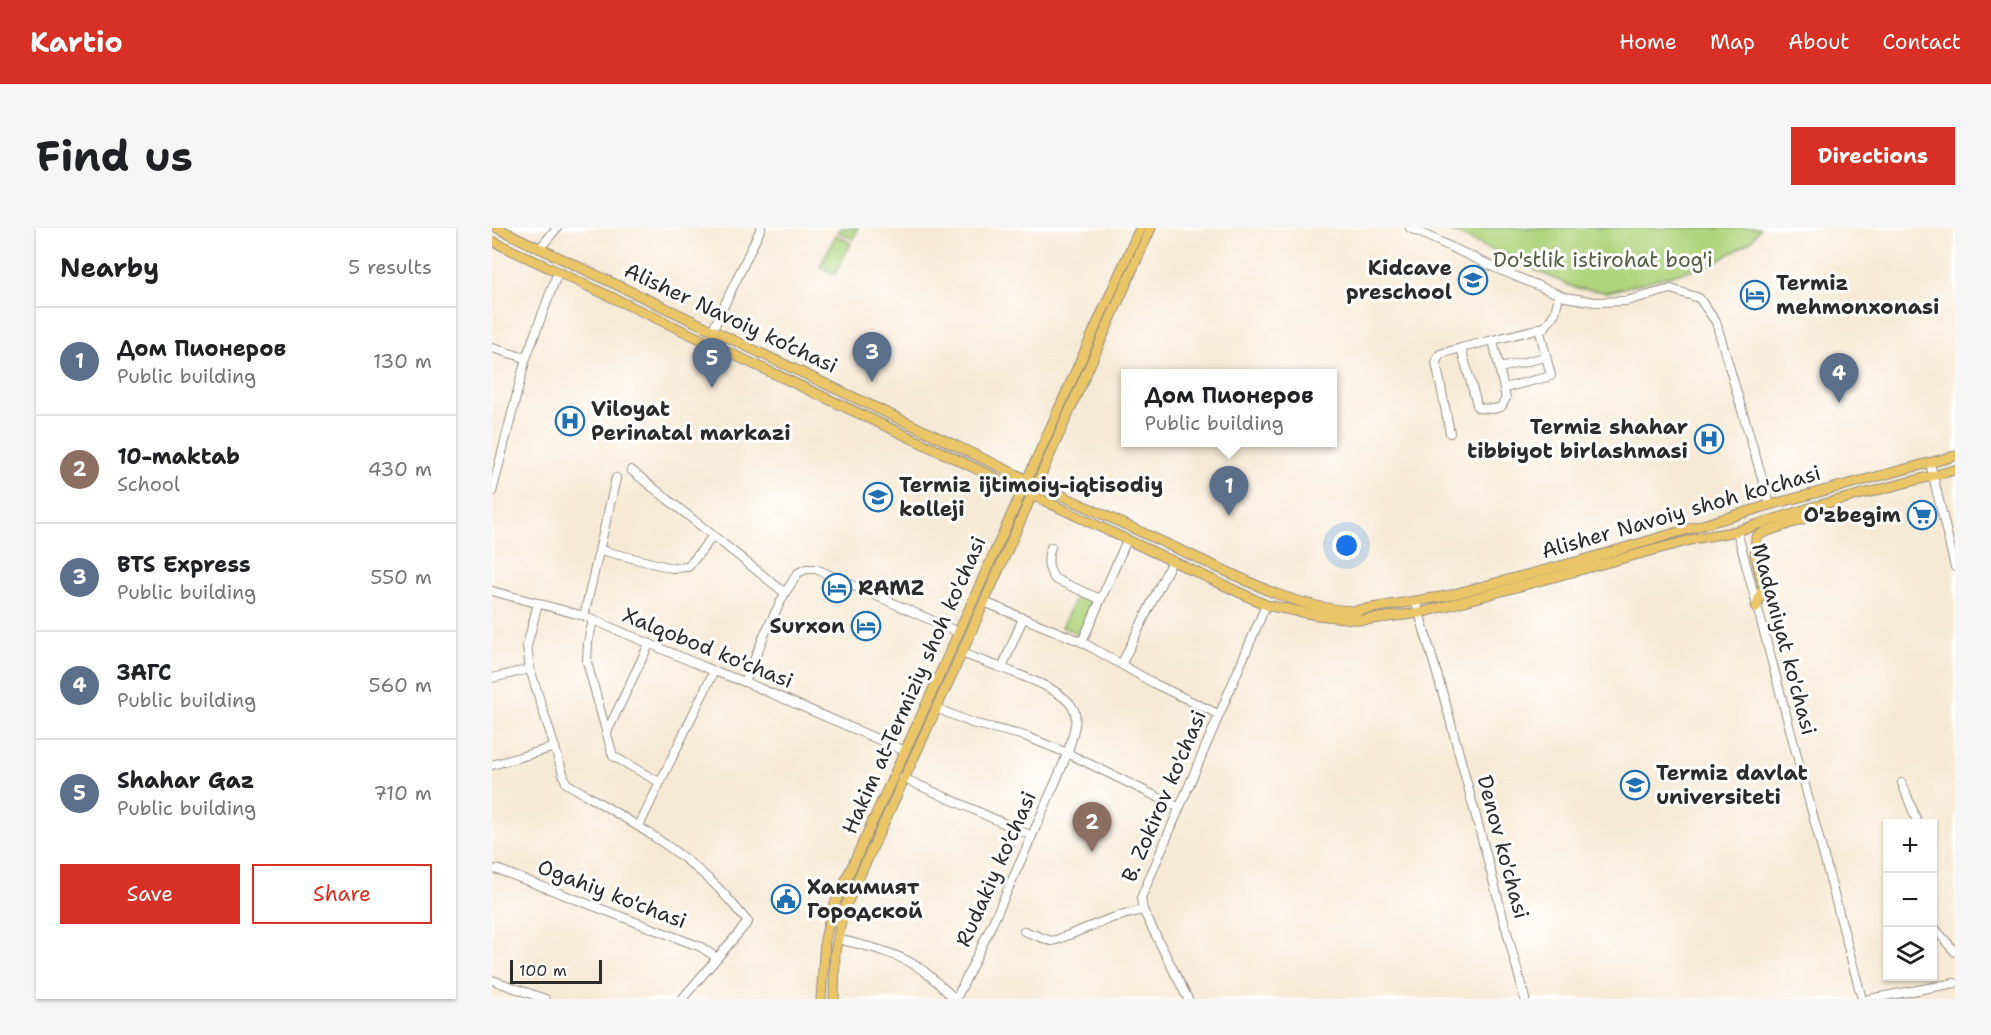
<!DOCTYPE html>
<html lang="en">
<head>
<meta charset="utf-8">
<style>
  :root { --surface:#fff; --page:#f6f6f6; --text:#202124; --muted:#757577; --line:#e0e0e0; --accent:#d93025 }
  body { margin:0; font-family:"Shantell Sans",sans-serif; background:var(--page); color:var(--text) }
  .controls { position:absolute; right:18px; bottom:18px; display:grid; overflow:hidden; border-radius:0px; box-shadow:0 2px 4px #0004 }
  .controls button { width:54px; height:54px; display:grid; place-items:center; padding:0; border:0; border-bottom:2px solid var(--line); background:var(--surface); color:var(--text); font:30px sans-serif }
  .scale { position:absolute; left:18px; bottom:15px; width:92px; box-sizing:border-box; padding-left:6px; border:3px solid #2b2b2b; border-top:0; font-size:16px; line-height:21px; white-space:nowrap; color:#2b2b2b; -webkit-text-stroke:4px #fff; paint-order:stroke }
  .you { position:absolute; left:855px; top:318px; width:21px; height:21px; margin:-15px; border:4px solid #fff; border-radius:50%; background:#1a73e8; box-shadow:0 0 0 9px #1a73e833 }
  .badge { display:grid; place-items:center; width:39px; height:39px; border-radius:50%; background:var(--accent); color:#fff; font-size:20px; font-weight:700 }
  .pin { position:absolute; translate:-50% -50px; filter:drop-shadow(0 2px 3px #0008) }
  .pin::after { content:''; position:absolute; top:32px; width:21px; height:18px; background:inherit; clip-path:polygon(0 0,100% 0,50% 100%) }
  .popup { position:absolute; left:629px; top:141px; width:216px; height:78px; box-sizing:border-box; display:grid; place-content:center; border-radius:0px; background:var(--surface); filter:drop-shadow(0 2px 4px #0005); font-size:20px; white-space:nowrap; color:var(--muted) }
  .popup b { font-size:22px; color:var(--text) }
  .popup::after { content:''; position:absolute; left:50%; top:100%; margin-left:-12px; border:12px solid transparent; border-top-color:var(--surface) }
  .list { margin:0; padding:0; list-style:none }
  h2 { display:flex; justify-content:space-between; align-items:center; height:78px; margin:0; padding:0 24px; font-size:26px }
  h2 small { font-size:20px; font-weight:400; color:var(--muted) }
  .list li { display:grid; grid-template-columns:39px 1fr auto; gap:18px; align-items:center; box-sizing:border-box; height:108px; padding:0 24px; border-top:2px solid var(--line) }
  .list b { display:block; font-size:22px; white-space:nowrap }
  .list p { margin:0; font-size:20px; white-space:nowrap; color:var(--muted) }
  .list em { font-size:20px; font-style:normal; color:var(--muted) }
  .actions { display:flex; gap:12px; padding:18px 24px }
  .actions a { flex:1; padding:14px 0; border:2px solid var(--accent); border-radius:0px; text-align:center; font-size:21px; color:var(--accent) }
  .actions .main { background:var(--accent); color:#fff }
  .icon { flex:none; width:33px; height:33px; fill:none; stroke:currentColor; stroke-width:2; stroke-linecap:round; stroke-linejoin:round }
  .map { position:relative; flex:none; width:1463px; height:771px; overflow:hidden; border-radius:0px }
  header { display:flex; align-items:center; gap:36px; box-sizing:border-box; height:84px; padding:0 30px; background:var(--accent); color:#fff }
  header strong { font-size:28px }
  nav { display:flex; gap:33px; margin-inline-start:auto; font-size:21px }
  .intro { display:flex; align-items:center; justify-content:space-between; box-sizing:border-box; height:144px; padding:0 36px }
  h1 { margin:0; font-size:42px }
  .button { padding:15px 27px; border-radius:0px; background:var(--accent); color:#fff; font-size:21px; font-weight:700 }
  main { display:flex; gap:36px; padding:0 36px }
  aside { flex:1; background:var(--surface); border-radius:0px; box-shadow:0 2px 4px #0004 }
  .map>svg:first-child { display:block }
  .green { fill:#b0d47d; stroke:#6e8054; stroke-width:1.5 }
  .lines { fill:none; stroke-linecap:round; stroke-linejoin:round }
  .minor-casing { stroke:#908a80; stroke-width:10 }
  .major-casing { stroke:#908a80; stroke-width:11 }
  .minor { stroke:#fff; stroke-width:8 }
  .major { stroke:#ebc669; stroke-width:9 }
  .labels { text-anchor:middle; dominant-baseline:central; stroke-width:6; stroke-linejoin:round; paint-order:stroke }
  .park-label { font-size:21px; fill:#535e44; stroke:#fff }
  .poi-label { font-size:21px; font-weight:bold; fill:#2b2b2b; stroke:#fff; text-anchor:start }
  .street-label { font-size:21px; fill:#2b2b2b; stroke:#fff }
</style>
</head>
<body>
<header>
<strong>Kartio</strong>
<nav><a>Home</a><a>Map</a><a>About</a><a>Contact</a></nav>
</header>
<div class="intro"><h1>Find us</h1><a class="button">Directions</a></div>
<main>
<aside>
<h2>Nearby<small>5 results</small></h2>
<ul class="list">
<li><span class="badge" style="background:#5c6f8a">1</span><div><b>Дом Пионеров</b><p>Public building</p></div><em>130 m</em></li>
<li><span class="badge" style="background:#8d6e63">2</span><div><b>10-maktab</b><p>School</p></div><em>430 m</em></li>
<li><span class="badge" style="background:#5c6f8a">3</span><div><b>BTS Express</b><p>Public building</p></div><em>550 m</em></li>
<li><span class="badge" style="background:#5c6f8a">4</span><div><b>ЗАГС</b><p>Public building</p></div><em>560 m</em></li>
<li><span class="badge" style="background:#5c6f8a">5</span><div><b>Shahar Gaz</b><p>Public building</p></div><em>710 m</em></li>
</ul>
<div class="actions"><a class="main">Save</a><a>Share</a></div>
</aside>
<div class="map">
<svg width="1463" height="771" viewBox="0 0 1463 771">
  <rect width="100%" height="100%" fill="#fff"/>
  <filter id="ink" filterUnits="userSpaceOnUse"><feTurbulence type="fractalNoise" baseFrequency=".0167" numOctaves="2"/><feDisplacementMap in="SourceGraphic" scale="12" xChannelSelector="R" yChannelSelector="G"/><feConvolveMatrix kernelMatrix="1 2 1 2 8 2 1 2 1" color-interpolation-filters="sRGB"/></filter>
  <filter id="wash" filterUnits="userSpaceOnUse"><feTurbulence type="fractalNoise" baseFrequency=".008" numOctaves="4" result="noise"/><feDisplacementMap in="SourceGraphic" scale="24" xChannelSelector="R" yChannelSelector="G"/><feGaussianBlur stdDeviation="1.35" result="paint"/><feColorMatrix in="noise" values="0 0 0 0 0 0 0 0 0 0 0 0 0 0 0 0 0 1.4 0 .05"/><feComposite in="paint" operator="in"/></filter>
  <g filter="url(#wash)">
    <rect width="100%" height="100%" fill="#f6ead6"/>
    <g class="green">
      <path d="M348,0h18l-5,11 -15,-7z"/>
      <path d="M952,0h316l-10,14 -37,22 -105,28 -33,-4z"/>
      <path d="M344,7l15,8 -16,31 -15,-7z"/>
      <path d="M585,367l17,7 -14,33 -18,-8z"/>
    </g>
  </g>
  <g filter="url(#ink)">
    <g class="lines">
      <g class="minor-casing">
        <g id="minor">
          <path d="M918,0l88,41 67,28 30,5 31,-1 45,-12 28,9 17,24 54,183"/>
          <path d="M48,20l17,-20"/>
          <path d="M221,101l48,-101"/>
          <path d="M1001,112l13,58 -5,9 -7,2 -16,-1 -17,-60 84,-21 10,-14 4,-18"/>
          <path d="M0,120l34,10"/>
          <path d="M1008,140l45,-11"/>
          <path d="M1012,160l47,-12 -12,-48"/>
          <path d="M958,205l-14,-71 4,-8 21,-6"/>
          <path d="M1438,235l25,104"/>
          <path d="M139,242l154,123"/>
          <path d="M0,264l34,-134 32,-86"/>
          <path d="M1245,303l125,468"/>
          <path d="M559,319c-4,11 -4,22 4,32l45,20"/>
          <path d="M108,322l72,18 16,-1 25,-31"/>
          <path d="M0,363l92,25 130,55 31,11 160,69"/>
          <path d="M492,374l98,40 45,-102"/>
          <path d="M924,374l30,103 79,294"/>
          <path d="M46,375l-11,43 3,23 36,114c50,30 102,58 145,98 14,12 25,28 37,41l-66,77"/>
          <path d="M92,388l32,-138"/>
          <path d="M101,392l-5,22 -1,20 26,94 46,26"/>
          <path d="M590,414l73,42 63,30"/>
          <path d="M469,425l41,15 21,-50"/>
          <path d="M630,435l50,-102"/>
          <path d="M0,450l38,-9"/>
          <path d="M253,454l21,-51 19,-38 13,-20 8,-4h10l142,63"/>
          <path d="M444,480l36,15 53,13 42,17 111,54"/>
          <path d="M115,504l42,-88"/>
          <path d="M0,537l63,-18"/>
          <path d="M411,550l129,58"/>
          <path d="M1410,555l16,41"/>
          <path d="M147,598l75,-155"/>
          <path d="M0,641l7,1 202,77 16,11"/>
          <path d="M1440,697l23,27"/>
          <path d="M532,703l27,10 5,-1 56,-22 31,-8"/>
          <path d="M345,711c29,7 63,14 87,32 11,9 21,19 31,28"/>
          <path d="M0,752l53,19"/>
          <path d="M464,771c30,-60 58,-122 85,-184 12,-29 28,-58 34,-90 1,-6 1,-12 -2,-17 -10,-19 -52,-32 -71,-40"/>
          <path d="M696,771l-45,-89 -2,-12 125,-293"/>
          <path d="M1377,771l86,-16"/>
        </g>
      </g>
      <g class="major-casing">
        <g id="major">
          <path d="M5,0l529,251 243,112c28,11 55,19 85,20l92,-15 141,-37 183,-54 185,-49"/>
          <path d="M0,13l774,364 51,10 46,5 57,-7 278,-75 39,-7 79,-25 139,-36"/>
          <path d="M1264,380l7,-22 -8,-32 1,-17 9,-5 38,-13 13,-13"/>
          <path d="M329,771l4,-60 7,-29 95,-207 213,-475"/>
          <path d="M342,771l1,-47 8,-40 111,-242 197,-442"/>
        </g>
      </g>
      <use href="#minor" class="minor"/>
      <use href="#major" class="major"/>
    </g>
  </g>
  <defs>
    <g id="school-ring" transform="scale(1.5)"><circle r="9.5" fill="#fff" stroke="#1f6fb2" stroke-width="1.5"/><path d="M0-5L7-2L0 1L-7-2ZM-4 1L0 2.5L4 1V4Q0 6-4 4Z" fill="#1f6fb2"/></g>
    <g id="hotel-ring" transform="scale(1.5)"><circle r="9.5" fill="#fff" stroke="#1f6fb2" stroke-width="1.5"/><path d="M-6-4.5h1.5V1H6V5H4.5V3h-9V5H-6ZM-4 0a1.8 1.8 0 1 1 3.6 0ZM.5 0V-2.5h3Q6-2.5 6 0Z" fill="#1f6fb2"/></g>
    <g id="hospital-ring" transform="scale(1.5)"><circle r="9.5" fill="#fff" stroke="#1f6fb2" stroke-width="1.5"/><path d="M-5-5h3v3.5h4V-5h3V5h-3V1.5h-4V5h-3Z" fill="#1f6fb2"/></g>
    <g id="university-ring" transform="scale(1.5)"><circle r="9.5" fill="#fff" stroke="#1f6fb2" stroke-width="1.5"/><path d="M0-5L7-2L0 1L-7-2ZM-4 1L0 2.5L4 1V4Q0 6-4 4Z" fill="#1f6fb2"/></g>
    <g id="supermarket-ring" transform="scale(1.5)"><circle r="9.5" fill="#fff" stroke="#1f6fb2" stroke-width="1.5"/><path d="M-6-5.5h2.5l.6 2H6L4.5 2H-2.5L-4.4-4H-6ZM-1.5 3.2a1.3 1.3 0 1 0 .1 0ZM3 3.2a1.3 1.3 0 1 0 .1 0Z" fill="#1f6fb2"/></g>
    <g id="civic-ring" transform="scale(1.5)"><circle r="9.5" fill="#fff" stroke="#1f6fb2" stroke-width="1.5"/><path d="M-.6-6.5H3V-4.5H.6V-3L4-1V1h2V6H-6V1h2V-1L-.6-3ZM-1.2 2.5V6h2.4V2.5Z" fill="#1f6fb2"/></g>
  </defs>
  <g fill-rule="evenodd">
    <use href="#school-ring" x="981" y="52"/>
    <use href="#hotel-ring" x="1263" y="67"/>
    <use href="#hospital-ring" x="78" y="193"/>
    <use href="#hospital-ring" x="1217" y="211"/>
    <use href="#university-ring" x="386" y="269"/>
    <use href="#supermarket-ring" x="1430" y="287"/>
    <use href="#hotel-ring" x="345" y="360"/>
    <use href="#hotel-ring" x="374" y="398"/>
    <use href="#university-ring" x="1143" y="557"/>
    <use href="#civic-ring" x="294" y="671"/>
  </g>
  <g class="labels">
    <g class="park-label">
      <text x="1111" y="32">Do'stlik istirohat bog'i</text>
    </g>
    <g class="poi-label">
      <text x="960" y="40" text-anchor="end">Kidcave<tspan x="960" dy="24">preschool</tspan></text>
      <text x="1284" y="55">Termiz<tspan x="1284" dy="24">mehmonxonasi</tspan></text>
      <text x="99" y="181">Viloyat<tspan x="99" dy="24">Perinatal markazi</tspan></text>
      <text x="1196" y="199" text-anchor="end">Termiz shahar<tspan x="1196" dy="24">tibbiyot birlashmasi</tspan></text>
      <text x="407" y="257">Termiz ijtimoiy-iqtisodiy<tspan x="407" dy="24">kolleji</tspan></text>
      <text x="1409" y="287" text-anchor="end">O'zbegim</text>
      <text x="366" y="360">RAMZ</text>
      <text x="353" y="398" text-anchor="end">Surxon</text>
      <text x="1164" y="545">Termiz davlat<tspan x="1164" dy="24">universiteti</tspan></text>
      <text x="315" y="659">Хакимият<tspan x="315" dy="24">Городской</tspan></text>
    </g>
    <g class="street-label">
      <text transform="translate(239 90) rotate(25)">Alisher Navoiy ko’chasi</text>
      <text transform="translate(1189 284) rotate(-16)">Alisher Navoiy shoh ko'chasi</text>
      <text transform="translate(1292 411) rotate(75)">Madaniyat ko'chasi</text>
      <text transform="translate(216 420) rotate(22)">Xalqobod ko'chasi</text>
      <text transform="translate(422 457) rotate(-66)">Hakim at-Termiziy shoh ko'chasi</text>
      <text transform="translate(672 568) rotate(-67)">B. Zokirov ko'chasi</text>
      <text transform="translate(1011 619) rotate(75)">Denov ko'chasi</text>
      <text transform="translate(504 641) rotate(-66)">Rudakiy ko'chasi</text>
      <text transform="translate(120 666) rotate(21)">Ogahiy ko'chasi</text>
    </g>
  </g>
</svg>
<div class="controls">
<button>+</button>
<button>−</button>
<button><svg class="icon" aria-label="layers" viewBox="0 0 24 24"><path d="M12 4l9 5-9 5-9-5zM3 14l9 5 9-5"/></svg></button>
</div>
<div class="scale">100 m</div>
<div class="you"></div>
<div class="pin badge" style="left:737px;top:288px;background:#5c6f8a">1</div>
<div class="popup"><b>Дом Пионеров</b>Public building</div>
<div class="pin badge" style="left:600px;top:624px;background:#8d6e63">2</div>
<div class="pin badge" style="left:380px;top:154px;background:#5c6f8a">3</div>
<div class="pin badge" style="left:1347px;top:175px;background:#5c6f8a">4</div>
<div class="pin badge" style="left:220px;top:160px;background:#5c6f8a">5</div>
</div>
</main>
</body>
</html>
